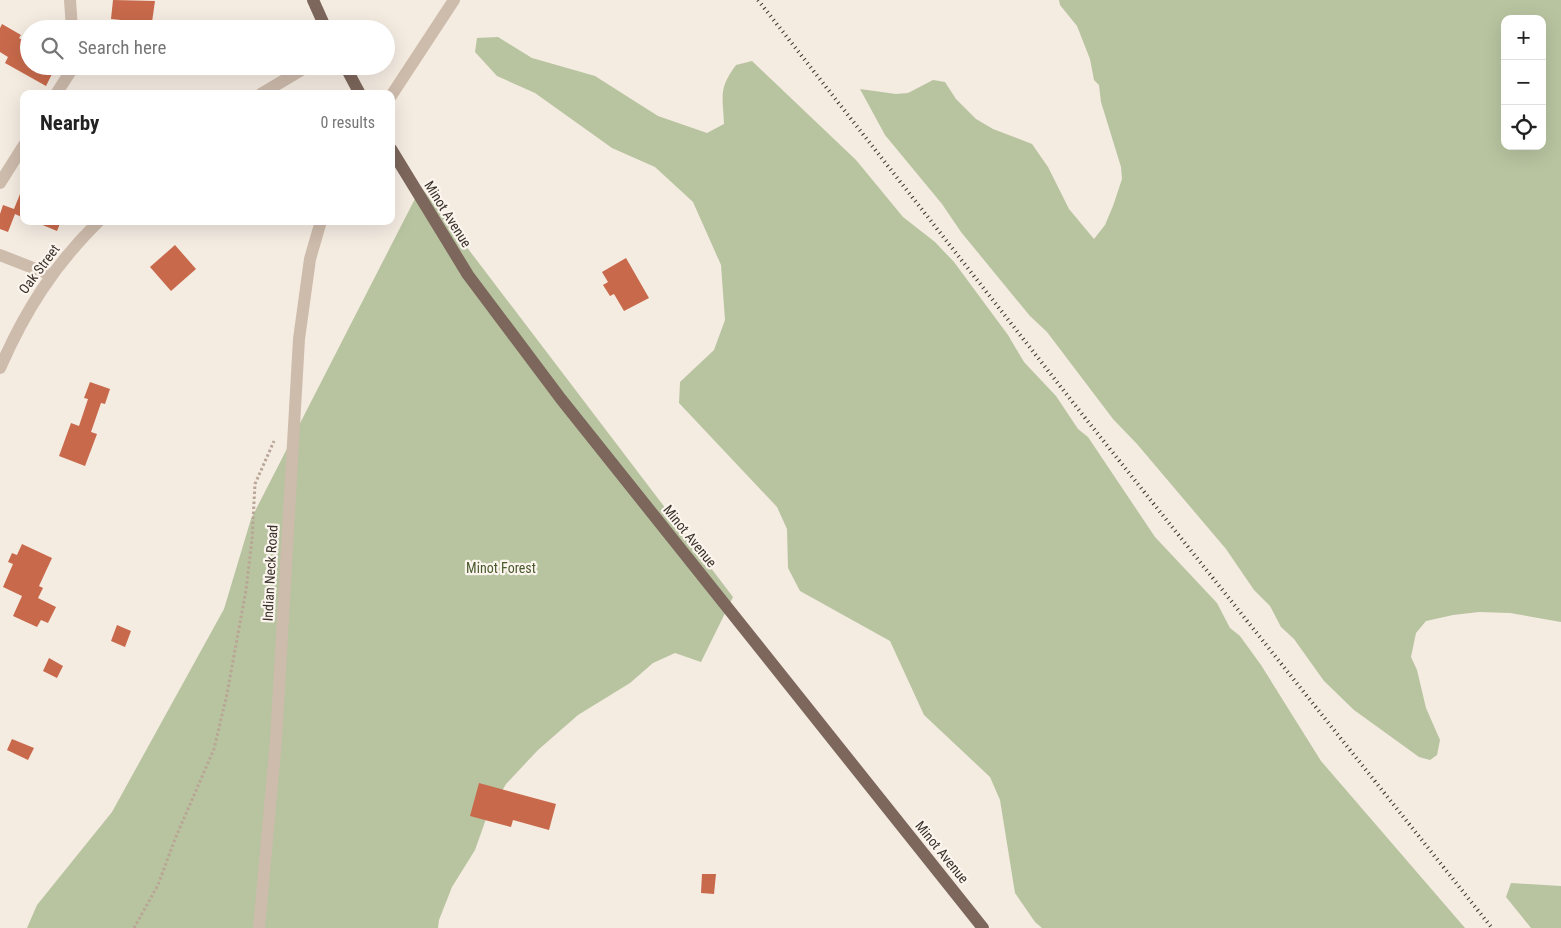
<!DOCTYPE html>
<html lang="en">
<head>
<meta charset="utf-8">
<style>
  :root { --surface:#fff; --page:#f2f2f2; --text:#222; --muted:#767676; --line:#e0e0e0 }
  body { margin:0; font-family:"Roboto Condensed",sans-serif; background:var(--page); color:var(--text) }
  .controls { position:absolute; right:15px; top:15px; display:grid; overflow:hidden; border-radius:10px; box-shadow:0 5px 20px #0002 }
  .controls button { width:45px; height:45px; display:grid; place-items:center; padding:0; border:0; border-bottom:1px solid var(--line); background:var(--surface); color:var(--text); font:25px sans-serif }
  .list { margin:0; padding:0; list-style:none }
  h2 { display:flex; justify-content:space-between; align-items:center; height:65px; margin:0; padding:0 20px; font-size:21px }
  h2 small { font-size:16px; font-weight:400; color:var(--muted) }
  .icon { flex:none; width:28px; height:28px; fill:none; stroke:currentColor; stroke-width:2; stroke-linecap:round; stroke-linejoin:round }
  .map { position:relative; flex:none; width:1561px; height:928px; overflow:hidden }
  .search { position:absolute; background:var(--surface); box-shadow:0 5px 20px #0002; left:20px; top:20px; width:375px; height:55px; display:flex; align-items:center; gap:12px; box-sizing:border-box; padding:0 18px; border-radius:28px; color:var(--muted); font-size:19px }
  .panel { position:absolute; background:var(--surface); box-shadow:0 5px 20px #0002; left:20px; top:90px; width:375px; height:135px; border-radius:10px }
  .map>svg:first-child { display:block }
  .green { fill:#b8c4a0; fill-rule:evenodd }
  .building { fill:#c8694b }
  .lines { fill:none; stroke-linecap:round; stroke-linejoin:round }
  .path { stroke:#b9a596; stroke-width:3; stroke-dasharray:2.5 2.5; stroke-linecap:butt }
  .minor { stroke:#cdbbac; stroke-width:12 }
  .major { stroke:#7d675c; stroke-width:12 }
  .rail { stroke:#3b302b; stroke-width:4; stroke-dasharray:1 4; stroke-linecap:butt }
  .labels { text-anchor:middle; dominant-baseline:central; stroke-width:4.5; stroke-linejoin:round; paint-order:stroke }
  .street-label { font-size:14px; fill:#3b302b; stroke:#fbf5ee }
  .park-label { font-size:14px; fill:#4a5a2e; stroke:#fbf5ee }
</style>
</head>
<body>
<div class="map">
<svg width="1561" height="928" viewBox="0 0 1561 928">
  <rect width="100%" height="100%" fill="#f4ebe1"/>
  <g class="green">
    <path d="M1059,0h502v622l-51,-9 -31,-1 -26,3 -27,6 -10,12 -5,24 6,13 9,38 14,32 -3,15 -7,5 -11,-3 -65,-47 -30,-29 -30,-42 -13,-12 -11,-21 -16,-16 -28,-41 -89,-105 -24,-25 -66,-87 -17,-16 -69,-84 -19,-28 -57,-69 -25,-46 36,5 12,-1 25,-13 12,2 11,17 20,20 17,10 39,15 16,23 21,42 25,30 11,-14 8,-19 9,-27 -1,-12 -20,-65 -2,-17 -5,-5 -4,-21 -13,-33 -17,-21zM1505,19h37v127h-37z"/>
    <path d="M498,37l34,21 63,18 63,40 49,17 17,-9c-1,-28 -6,-35 12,-59l16,-4 104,99 47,57 32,25 19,20 54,73 16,27 32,34 22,33 10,8 67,100 62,66 13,25 10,8 21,29 60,96 144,167h-423l-7,-6 -20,-29 -15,-93 -10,-23 -66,-62 -34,-74 -90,-50 -12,-23 -1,-39 -10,-22 -98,-104 1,-21 34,-32 11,-30 -4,-55 -28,-63 -38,-35 -43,-19 -77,-55 -38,-17 -22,-24 2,-14z"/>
    <path d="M421,187l312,410 -32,65 -26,-9 -22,10 -23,20 -52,32 -40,35 -32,34 -20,35 -11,31 -23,37 -13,33 -1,8h-411l10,-23 75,-93 112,-203 27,-90z"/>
    <path d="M1511,883l50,3v42h-30l-25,-31z"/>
  </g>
  <g class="building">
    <path d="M113,0l42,1 -3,21 -9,-1 -1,6 -11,-1v-5l-20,-2z"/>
    <path d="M2,24l19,11 -2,3 10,6v22h27l-10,20 -41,-23 3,-6 -8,-5v-24z"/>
    <path d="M20,194l4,2v22l-9,-4 -7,18 -8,-3v-15l3,-9 11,4z"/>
    <path d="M33,221h28l-4,10z"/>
    <path d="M175,245l21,24 -25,22 -21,-24z"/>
    <path d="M626,258l23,40 -25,13 -10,-17 -4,2 -7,-11 5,-3 -6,-10z"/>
    <path d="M90,382l20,7 -5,15 -4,-1 -10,29 6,2 -12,32 -26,-10 12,-33 8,3 9,-27 -4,-1z"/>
    <path d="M22,544l30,14 -13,28 4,2 -5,10 18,9 -8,16 -7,-3 -4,7 -24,-11 9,-20 -19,-9 10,-23 -5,-2 4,-9 5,2z"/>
    <path d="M117,625l14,6 -6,16 -14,-6z"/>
    <path d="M49,658l14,8 -6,12 -14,-7z"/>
    <path d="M12,739l22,9 -6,12 -21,-10z"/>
    <path d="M479,783l77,21 -7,26 -36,-10 -2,7 -41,-11z"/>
    <path d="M702,874h14l-2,20 -13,-1z"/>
  </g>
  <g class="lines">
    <path class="path" d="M134,928l24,-43 17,-46 39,-90 13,-55 19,-104 6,-51 3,-55 19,-43"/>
    <g class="minor">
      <path d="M70,0l2,29"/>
      <path d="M56,94l18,-28"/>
      <path d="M261,94l47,-28"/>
      <path d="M391,96l63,-96"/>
      <path d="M0,183l24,-38"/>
      <path d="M0,255l51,20"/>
      <path d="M0,368c25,-57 54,-103 99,-147"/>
      <path d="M259,928l17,-188 23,-401 11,-80 11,-38"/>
    </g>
    <g class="major">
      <path d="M313,0l13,29"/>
      <path d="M345,66l15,28"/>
      <path d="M391,149l77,126 93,124 422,529"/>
    </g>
    <path class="rail" d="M758,0l324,414 410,514"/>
  </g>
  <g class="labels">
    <g class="street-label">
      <text transform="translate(448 214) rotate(58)">Minot Avenue</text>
      <text transform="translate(39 269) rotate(-53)">Oak Street</text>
      <text transform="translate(690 536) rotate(51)">Minot Avenue</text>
      <text transform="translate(270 573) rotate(-87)">Indian Neck Road</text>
      <text transform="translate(942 852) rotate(51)">Minot Avenue</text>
    </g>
    <g class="park-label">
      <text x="501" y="568">Minot Forest</text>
    </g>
  </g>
</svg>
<div class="controls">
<button>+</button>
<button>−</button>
<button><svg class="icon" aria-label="locate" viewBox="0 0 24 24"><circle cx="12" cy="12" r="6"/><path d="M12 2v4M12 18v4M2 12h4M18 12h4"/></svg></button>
</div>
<div class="search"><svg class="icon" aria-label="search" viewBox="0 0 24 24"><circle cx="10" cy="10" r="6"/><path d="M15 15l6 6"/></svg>Search here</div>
<section class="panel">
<h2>Nearby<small>0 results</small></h2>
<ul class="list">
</ul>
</section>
</div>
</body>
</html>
